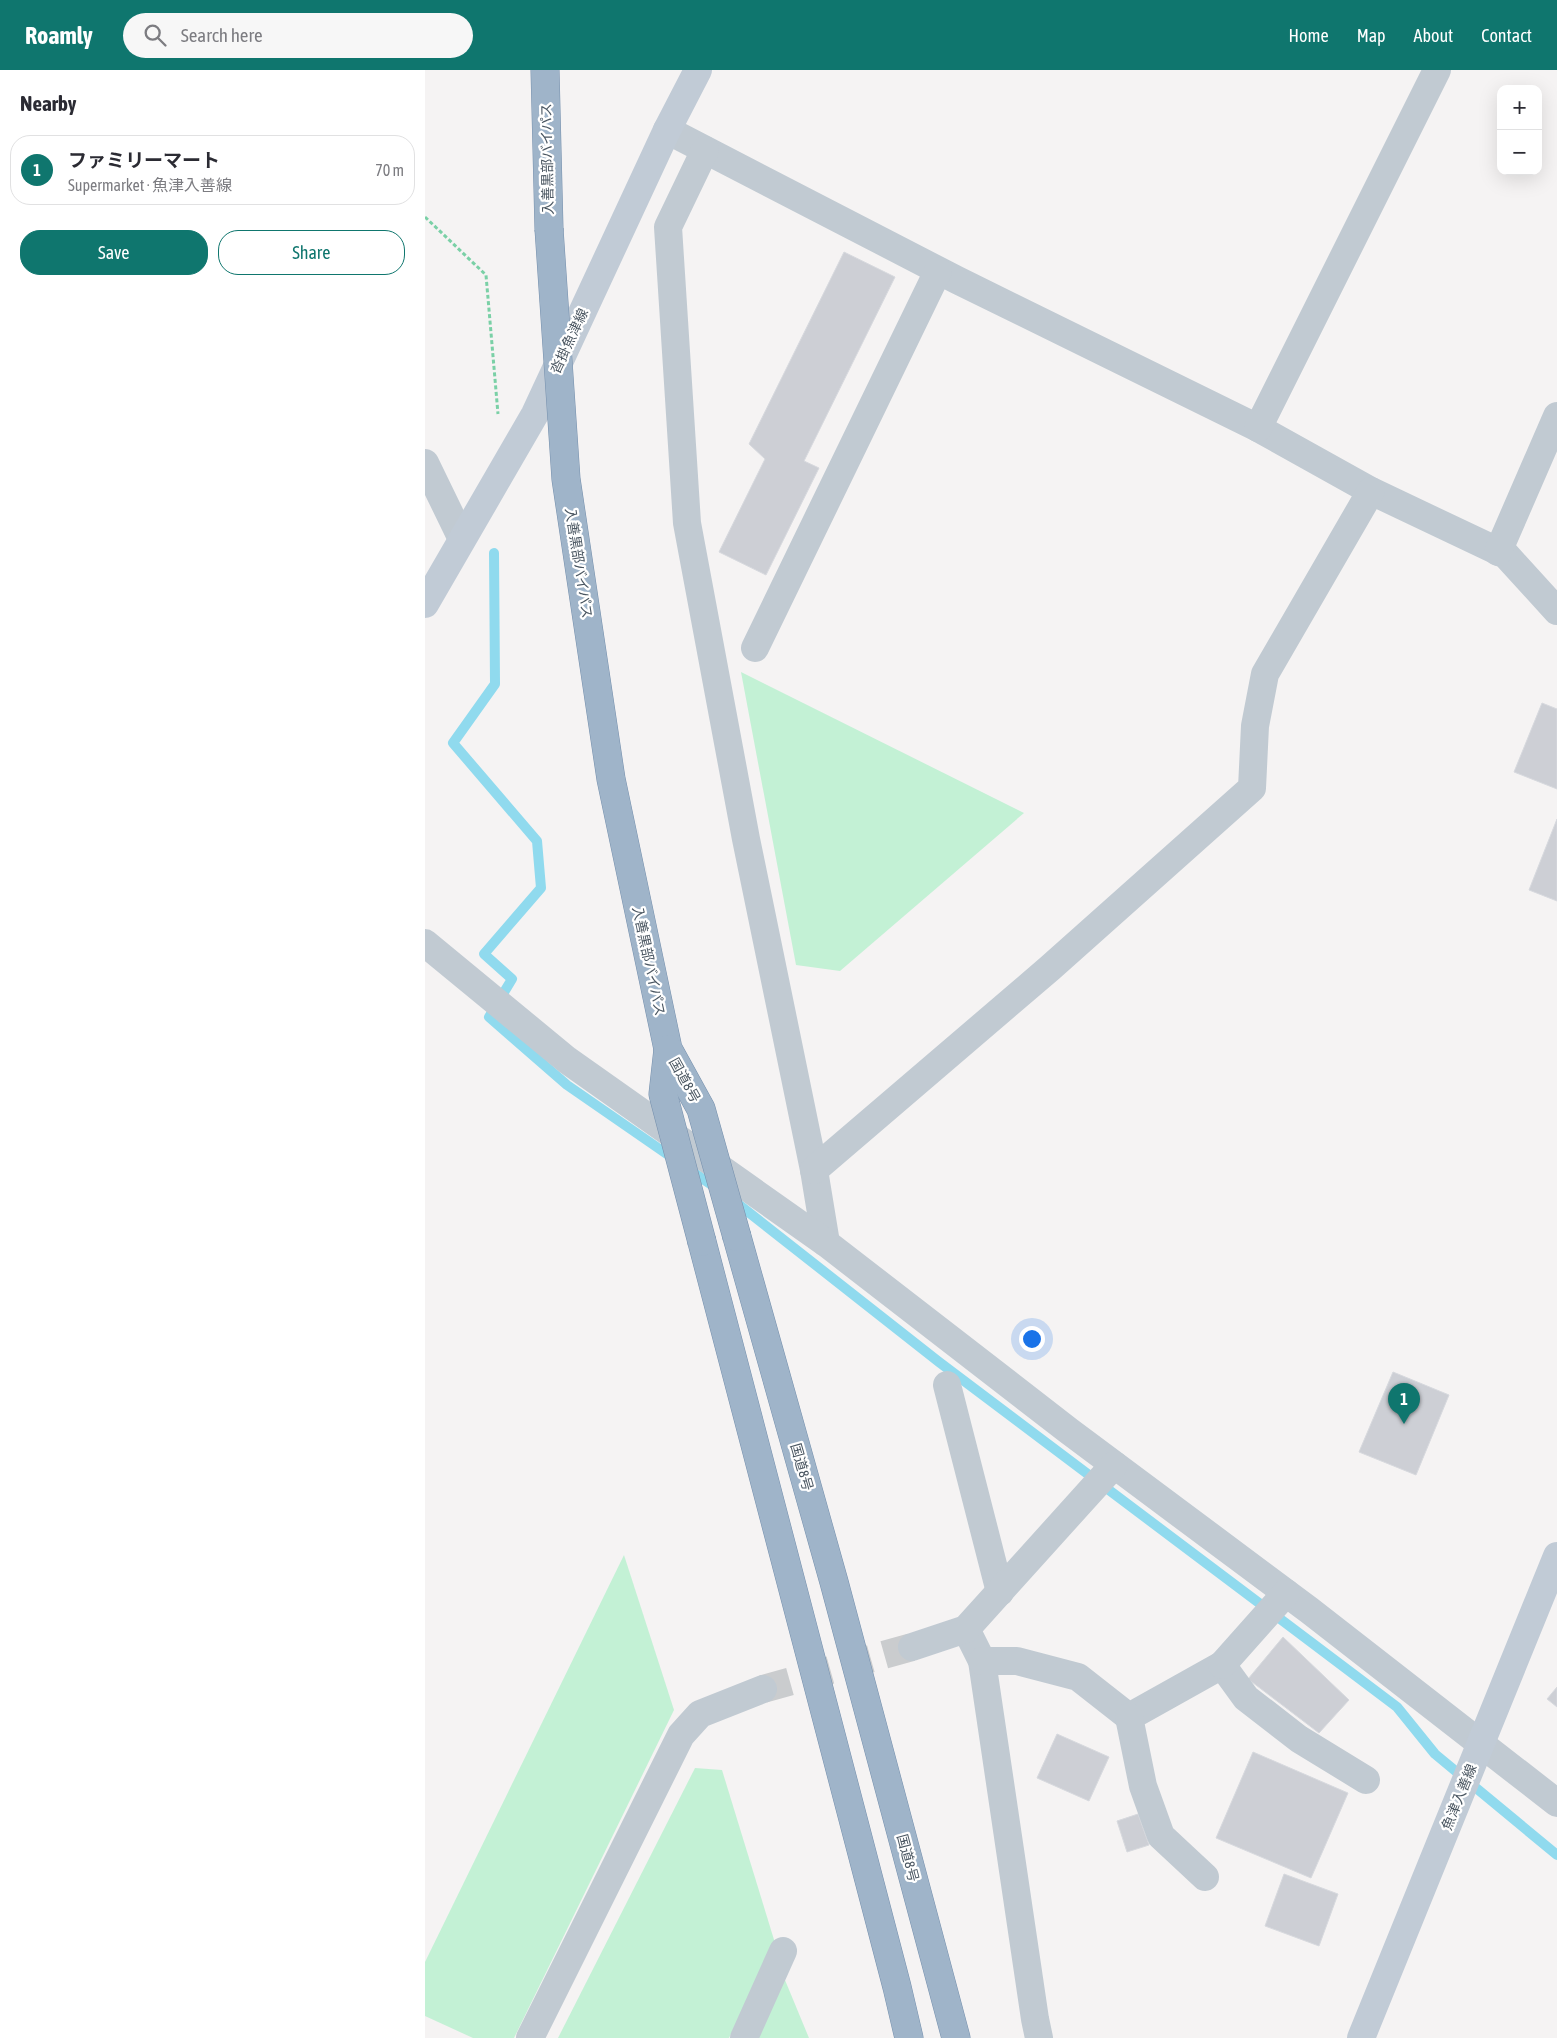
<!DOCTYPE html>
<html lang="en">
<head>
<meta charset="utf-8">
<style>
  :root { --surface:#fff; --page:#f7f7f7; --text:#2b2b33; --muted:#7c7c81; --line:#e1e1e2; --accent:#0f766e }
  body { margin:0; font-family:"Asap Condensed","Noto Sans JP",sans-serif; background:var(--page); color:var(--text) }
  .controls { position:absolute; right:15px; top:15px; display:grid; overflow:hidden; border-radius:10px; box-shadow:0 5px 20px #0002 }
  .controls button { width:45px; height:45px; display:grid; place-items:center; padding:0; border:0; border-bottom:1px solid var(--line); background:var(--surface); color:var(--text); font:25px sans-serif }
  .you { position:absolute; left:606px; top:1268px; width:18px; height:18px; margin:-12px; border:4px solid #fff; border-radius:50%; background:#1a73e8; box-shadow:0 0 0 8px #1a73e833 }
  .badge { display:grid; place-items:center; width:32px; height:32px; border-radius:50%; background:var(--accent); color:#fff; font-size:16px; font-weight:700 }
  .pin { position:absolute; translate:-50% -41px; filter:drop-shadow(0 1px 2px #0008) }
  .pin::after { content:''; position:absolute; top:26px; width:18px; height:15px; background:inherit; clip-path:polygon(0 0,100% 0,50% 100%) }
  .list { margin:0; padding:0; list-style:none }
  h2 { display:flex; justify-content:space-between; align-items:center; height:65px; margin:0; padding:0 20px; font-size:21px }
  h2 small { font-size:16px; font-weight:400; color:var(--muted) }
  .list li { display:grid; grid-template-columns:32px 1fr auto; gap:15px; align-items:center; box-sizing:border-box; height:70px; margin:0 10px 10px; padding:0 10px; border:1px solid var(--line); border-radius:20px }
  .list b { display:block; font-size:19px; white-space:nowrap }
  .list p { margin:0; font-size:16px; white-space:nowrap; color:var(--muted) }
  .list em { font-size:16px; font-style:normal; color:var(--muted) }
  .actions { display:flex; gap:10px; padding:15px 20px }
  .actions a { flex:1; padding:11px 0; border:1px solid var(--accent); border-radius:20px; text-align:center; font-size:18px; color:var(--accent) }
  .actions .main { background:var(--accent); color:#fff }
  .icon { flex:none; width:28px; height:28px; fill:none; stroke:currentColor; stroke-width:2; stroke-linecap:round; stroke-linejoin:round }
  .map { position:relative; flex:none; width:1132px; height:1968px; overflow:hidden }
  header { display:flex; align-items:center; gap:30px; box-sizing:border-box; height:70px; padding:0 25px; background:var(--accent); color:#fff }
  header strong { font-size:24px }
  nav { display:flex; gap:28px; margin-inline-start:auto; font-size:18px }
  .search { width:350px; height:45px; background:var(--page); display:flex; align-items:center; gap:12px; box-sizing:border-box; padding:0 18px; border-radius:28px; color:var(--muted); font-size:19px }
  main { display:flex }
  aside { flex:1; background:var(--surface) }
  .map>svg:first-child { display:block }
  .green { fill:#c3f1d5 }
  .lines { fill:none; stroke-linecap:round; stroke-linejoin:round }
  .stream { stroke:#90daee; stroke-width:10 }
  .building { fill:#cdcfd5; stroke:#d7d9de }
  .minor-tunnel { stroke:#caccce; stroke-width:28; stroke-dasharray:28 14; stroke-linecap:butt }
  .trunk-casing { stroke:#7690ad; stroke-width:29 }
  .path { stroke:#7ad0a6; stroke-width:3; stroke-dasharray:4 2.5; stroke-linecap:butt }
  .minor { stroke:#c1cad2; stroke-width:28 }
  .secondary { stroke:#c1cbd6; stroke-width:28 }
  .trunk { stroke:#9fb4c9; stroke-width:28 }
  .trunk-bridge-casing { stroke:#7690ad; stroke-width:29; stroke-linecap:butt }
  .trunk-bridge { stroke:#9fb4c9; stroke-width:28 }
  .labels { text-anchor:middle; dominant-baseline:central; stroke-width:4.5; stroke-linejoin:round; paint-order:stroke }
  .street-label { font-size:14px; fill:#4a5661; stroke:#fff }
</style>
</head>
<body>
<header>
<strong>Roamly</strong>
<div class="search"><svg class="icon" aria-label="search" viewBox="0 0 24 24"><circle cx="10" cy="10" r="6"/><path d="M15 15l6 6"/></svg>Search here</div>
<nav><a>Home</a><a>Map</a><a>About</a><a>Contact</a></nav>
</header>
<main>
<aside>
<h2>Nearby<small></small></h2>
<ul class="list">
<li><span class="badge">1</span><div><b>ファミリーマート</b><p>Supermarket · 魚津入善線</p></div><em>70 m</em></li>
</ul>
<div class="actions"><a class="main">Save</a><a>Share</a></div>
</aside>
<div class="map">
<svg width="1132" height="1968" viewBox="0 0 1132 1968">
  <rect width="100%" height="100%" fill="#f5f3f3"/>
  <g class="green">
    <path d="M316,602l283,141 -184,158 -44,-6z"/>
    <path d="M199,1485l50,155 -160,328h-41l-48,-22v-54z"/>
    <path d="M270,1698l27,2 53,173 -46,95h-171z"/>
    <path d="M355,1898l29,70h-57z"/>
  </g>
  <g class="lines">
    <g class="stream">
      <path d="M69,483l1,131 -42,59 84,98 4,47 -57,66 28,25 -23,38 78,68 107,74"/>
      <path d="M263,1099l30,20"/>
      <path d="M308,1130l206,162 458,345 38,47 122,101"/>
    </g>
  </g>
  <g class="building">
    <path d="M419,182l51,25 -91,184 15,7 -53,107 -47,-23 46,-93 -16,-15z"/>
    <path d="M1117,633l15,6v80l-43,-17z"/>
    <path d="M1132,749v82l-28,-11z"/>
    <path d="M968,1302l56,23 -33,80 -57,-23z"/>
    <path d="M858,1567l66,63 -30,33 -71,-54z"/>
    <path d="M1132,1617v20l-10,-8z"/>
    <path d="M632,1664l52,23 -20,44 -52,-23z"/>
    <path d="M828,1682l95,41 -37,85 -95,-40z"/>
    <path d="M713,1744l11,31 -22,7 -10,-31z"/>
    <path d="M859,1804l54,20 -19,52 -54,-20z"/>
  </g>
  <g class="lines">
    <path class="minor-tunnel" d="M338,1619l149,-42"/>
    <g class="trunk-casing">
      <g id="trunk">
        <path d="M120,0l4,159"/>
        <path d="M312,1167l97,345 122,456"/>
        <path d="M277,1172l195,745 12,51"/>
      </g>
    </g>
    <path class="path" d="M0,147l61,58 12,139"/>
    <g class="minor">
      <path d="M242,60l290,150 301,148 113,63 135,64 51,56"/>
      <path d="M280,80l-37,77 19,296 59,316 68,331 12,73"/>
      <path d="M833,358l179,-358"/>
      <path d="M0,393l37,76"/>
      <path d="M1073,482l59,-136"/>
      <path d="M330,578l183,-377"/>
      <path d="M0,873l142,117 259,183 243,188 240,179 248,193"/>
      <path d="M389,1100l236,-202 202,-180 3,-62 10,-52 106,-183"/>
      <path d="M522,1315l53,207"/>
      <path d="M541,1559l16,32 53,358 4,19"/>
      <path d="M487,1577l54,-18 148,-164"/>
      <path d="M557,1591h35l61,16 51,40 93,-52 24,33 53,41 67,41"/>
      <path d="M797,1595l64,-72"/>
      <path d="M704,1647l14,69 18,50 44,41"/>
      <path d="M105,1968l151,-303 19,-21 63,-25"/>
      <path d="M319,1968l39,-87"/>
    </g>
    <g class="secondary">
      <path d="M0,534l110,-190 132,-284 31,-60"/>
      <path d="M936,1968l196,-482"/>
    </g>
    <use href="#trunk" class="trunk"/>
    <g class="trunk-bridge-casing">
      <g id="trunk-bridge">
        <path d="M124,159l17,250 45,300 57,270 33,60 36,128"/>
        <path d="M243,979l-5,45 39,148"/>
      </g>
    </g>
    <use href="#trunk-bridge" class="trunk-bridge"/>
  </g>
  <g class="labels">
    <g class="street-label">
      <text transform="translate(122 89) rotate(-91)">入善黒部バイパス</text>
      <text transform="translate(144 271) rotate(-65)">沓掛魚津線</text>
      <text transform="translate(154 493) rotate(81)">入善黒部バイパス</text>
      <text transform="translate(224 891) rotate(78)">入善黒部バイパス</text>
      <text transform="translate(260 1010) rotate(61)">国道8号</text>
      <text transform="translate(377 1397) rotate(74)">国道8号</text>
      <text transform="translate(1034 1727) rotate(-68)">魚津入善線</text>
      <text transform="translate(483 1788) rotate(75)">国道8号</text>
    </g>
  </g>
</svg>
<div class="controls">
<button>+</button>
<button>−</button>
</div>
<div class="you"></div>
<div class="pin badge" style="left:979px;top:1354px">1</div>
</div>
</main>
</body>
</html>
